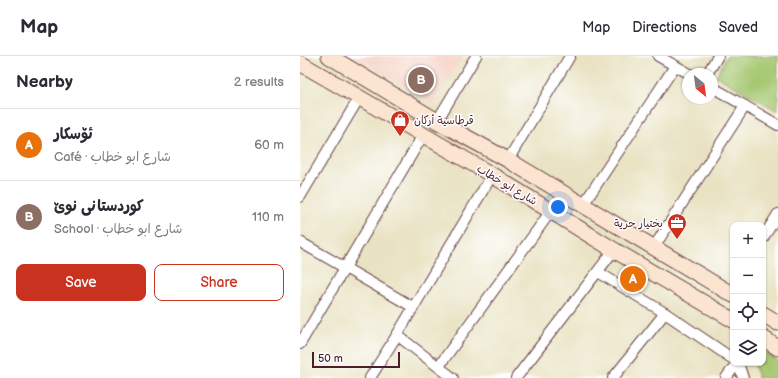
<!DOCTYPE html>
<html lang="en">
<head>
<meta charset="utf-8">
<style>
  :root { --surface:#fff; --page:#f2f2f3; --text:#2b2b33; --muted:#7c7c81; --line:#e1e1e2; --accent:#c8321e }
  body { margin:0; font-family:"Balsamiq Sans","Playpen Sans Arabic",sans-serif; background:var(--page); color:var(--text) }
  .controls { position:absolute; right:12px; bottom:12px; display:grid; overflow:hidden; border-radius:8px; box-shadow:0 1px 3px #0004 }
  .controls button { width:36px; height:36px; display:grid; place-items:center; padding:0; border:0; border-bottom:1px solid var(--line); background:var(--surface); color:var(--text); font:20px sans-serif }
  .compass { position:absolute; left:382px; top:12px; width:36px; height:36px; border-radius:50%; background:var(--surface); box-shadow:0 1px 3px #0004; rotate:151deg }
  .scale { position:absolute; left:12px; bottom:10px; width:88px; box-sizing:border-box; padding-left:4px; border:2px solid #4a1f2b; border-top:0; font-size:11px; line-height:14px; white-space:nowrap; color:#4a1f2b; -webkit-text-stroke:3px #fff; paint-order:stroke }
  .you { position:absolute; left:258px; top:151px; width:14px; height:14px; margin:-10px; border:3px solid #fff; border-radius:50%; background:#1a73e8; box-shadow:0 0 0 6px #1a73e833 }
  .badge { display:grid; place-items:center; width:26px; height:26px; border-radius:50%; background:var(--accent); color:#fff; font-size:13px; font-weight:700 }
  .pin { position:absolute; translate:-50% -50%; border:2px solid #fff; box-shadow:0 1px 4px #0006 }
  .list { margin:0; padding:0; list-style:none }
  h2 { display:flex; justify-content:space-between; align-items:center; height:52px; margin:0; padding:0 16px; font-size:17px }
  h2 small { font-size:13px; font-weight:400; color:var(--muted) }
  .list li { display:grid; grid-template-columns:26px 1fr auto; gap:12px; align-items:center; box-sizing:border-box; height:72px; padding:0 16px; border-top:1px solid var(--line) }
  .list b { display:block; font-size:15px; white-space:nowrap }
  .list p { margin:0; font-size:13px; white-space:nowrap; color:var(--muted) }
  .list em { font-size:13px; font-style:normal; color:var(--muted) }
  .actions { display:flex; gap:8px; padding:12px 16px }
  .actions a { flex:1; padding:9px 0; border:1px solid var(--accent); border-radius:8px; text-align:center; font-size:14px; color:var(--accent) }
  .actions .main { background:var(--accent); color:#fff }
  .icon { flex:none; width:22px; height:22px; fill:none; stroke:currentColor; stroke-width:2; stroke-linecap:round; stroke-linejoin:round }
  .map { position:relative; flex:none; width:478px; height:322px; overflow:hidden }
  header { display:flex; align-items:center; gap:24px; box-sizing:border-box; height:56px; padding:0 20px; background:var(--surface); border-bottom:1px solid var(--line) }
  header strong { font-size:19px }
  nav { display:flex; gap:22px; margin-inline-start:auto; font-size:14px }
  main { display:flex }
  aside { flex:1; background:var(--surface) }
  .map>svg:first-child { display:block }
  .built { fill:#f6d2c4 }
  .green { fill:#a4c770; stroke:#77734e }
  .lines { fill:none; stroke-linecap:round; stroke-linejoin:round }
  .minor-casing { stroke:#623c42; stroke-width:12 }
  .secondary-casing { stroke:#623c42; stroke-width:17 }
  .minor { stroke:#fff; stroke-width:10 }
  .secondary { stroke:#fce5d0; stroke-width:15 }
  .labels { text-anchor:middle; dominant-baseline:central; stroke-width:3; stroke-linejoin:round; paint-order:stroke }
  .poi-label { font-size:11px; fill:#4a1f2b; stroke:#fff; text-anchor:start }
  .street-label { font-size:11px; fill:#4a1f2b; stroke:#fff }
</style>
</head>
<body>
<header>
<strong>Map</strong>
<nav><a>Map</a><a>Directions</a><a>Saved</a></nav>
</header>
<main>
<aside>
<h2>Nearby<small>2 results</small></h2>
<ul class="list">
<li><span class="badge" style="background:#e8710a">A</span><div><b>ئۆسکار</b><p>Café · شارع ابو خطاب</p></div><em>60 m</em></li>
<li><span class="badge" style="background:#8d6e63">B</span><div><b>کوردستانی نوێ</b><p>School · شارع ابو خطاب</p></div><em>110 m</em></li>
</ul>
<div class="actions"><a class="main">Save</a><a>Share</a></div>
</aside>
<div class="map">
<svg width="478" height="322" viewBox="0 0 478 322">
  <rect width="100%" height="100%" fill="#fff"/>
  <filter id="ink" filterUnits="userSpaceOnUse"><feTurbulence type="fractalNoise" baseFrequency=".025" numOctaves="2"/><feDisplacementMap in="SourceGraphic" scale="8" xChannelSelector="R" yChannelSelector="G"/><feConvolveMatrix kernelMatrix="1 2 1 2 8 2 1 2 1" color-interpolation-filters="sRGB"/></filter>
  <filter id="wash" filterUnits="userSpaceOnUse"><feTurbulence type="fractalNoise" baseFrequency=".012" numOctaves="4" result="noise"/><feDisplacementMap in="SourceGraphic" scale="16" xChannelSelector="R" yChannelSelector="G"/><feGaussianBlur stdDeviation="0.9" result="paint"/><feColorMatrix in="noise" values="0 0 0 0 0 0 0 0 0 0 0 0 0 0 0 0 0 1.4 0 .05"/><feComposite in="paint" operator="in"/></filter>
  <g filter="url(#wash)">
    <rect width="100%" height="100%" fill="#e9e3c3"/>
    <path class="built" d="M54,0h109l-30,48z"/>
    <g class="green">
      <path d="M427,0h51v55l-62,-35z"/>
      <path d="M465,296l13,9v17h-20l-4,-15h9v-10z"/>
    </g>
  </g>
  <g filter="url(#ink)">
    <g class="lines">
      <g class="minor-casing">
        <g id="minor">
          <path d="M358,0l32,18"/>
          <path d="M407,18l11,-18"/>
          <path d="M412,31l66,38"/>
          <path d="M137,65l39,-65"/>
          <path d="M208,104l62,-104"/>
          <path d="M0,141l59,-99"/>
          <path d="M283,149l92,-139"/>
          <path d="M463,182l15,-24"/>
          <path d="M0,186l113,65"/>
          <path d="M354,191l91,-141"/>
          <path d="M298,216l67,41 68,46"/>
          <path d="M97,279l56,43"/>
          <path d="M0,288l123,-209"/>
          <path d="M438,307l5,15"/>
          <path d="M139,310l112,-155"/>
          <path d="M70,322l27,-43 95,-160"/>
          <path d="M216,322l98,-128"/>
          <path d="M313,322l52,-65"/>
          <path d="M426,322l11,-15"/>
        </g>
      </g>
      <g class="secondary-casing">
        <g id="secondary">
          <path d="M29,0l108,65 71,39 225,135"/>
          <path d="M0,7l192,112 122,75 119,70"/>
          <path d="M463,258l15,9"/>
          <path d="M463,282l15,10"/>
        </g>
      </g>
      <use href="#minor" class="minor"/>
      <use href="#secondary" class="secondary"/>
    </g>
  </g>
  <defs>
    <g id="shop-pin" transform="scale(1)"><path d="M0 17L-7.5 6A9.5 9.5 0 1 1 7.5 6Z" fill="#c8321e" stroke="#fff"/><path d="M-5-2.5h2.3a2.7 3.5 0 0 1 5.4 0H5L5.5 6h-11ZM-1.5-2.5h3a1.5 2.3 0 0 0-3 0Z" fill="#fff"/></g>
    <g id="office-pin" transform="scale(1)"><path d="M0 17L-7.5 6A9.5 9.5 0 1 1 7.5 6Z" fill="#c8321e" stroke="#fff"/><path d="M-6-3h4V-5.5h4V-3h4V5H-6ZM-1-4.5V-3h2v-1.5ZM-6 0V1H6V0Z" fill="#fff"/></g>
  </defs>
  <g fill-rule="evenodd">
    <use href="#shop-pin" x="100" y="64"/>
    <use href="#office-pin" x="377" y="167"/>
  </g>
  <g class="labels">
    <g class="poi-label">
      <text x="114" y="64">قرطاسية أركان</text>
      <text x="363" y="167" text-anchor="end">بختيار حرية</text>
    </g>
    <g class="street-label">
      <text transform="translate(207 129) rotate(31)">شارع ابو خطاب</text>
    </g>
  </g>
</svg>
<div class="controls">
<button>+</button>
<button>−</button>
<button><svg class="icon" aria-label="locate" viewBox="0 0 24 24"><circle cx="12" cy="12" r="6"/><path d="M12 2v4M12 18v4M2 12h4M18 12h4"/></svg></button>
<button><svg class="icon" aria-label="layers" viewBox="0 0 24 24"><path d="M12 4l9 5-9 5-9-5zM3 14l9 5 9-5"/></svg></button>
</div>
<svg class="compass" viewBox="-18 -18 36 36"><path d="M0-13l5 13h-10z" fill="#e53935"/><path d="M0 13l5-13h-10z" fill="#7c7c81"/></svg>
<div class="scale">50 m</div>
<div class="you"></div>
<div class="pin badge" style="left:333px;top:223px;background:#e8710a">A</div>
<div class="pin badge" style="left:121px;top:24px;background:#8d6e63">B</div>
</div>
</main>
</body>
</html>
